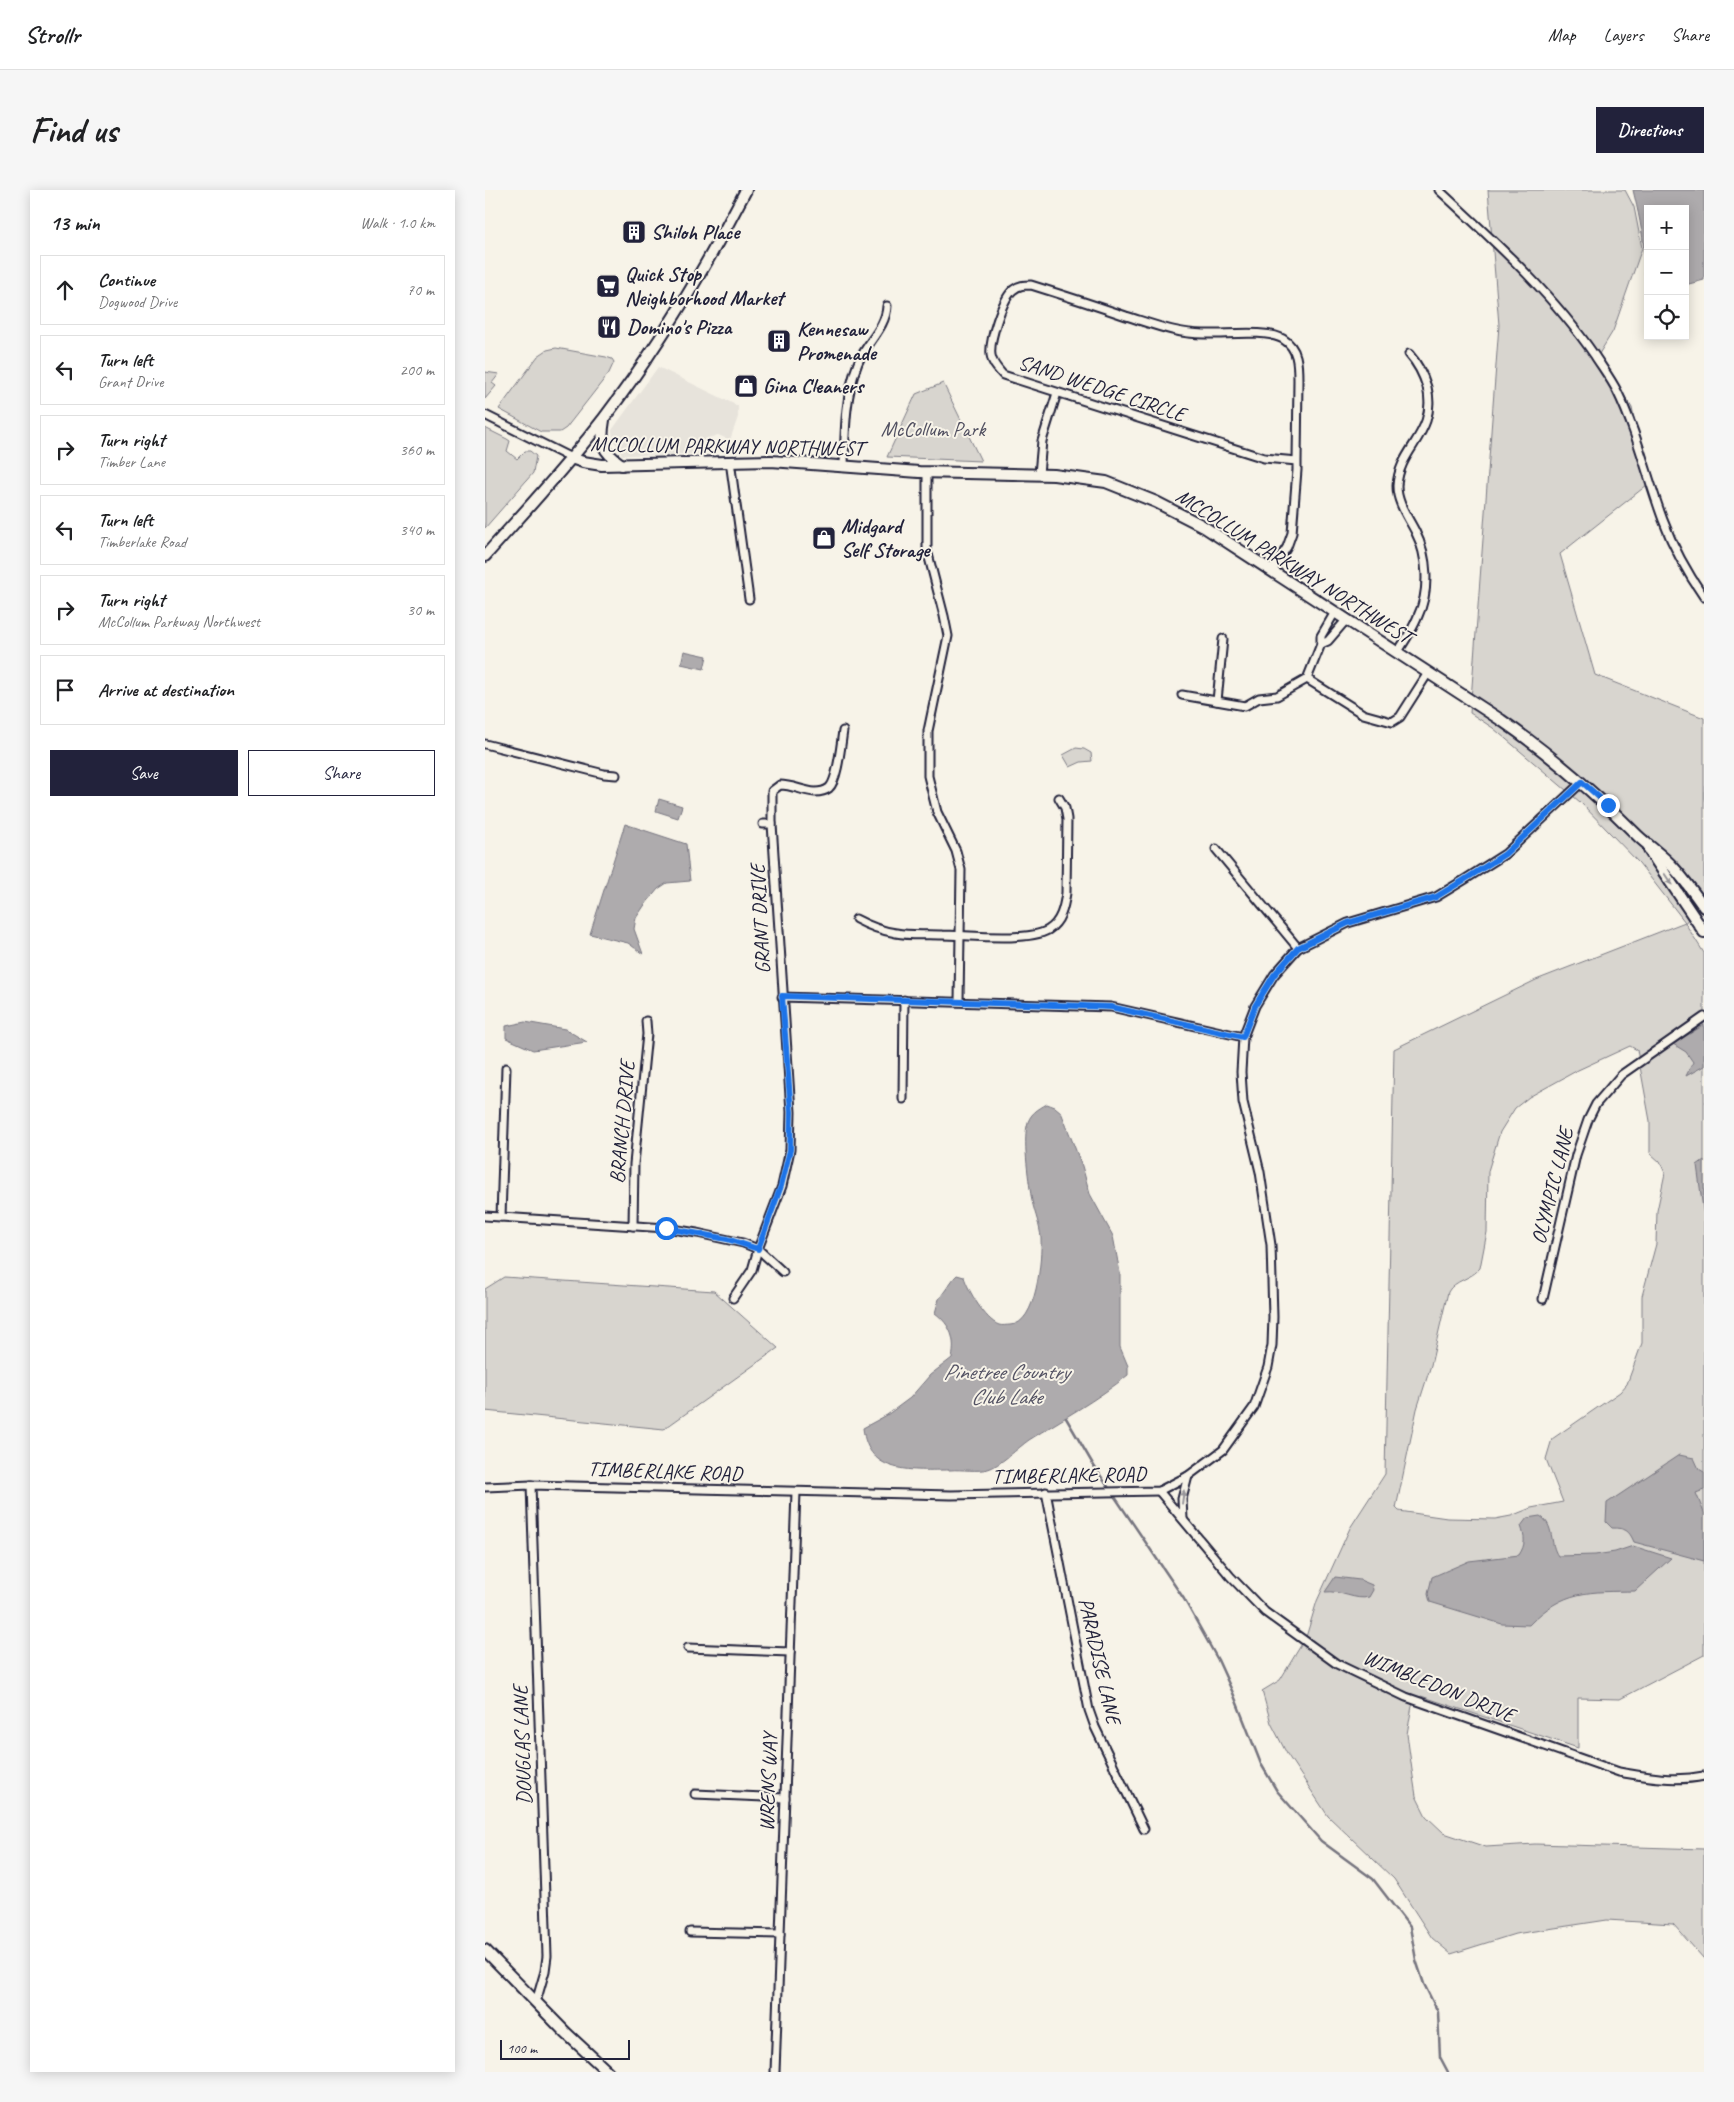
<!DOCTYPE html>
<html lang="en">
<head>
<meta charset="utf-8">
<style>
  :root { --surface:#fff; --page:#f6f6f6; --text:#202124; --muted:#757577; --line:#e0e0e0; --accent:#22223b }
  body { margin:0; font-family:Caveat,sans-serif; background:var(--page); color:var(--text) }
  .controls { position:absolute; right:15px; top:15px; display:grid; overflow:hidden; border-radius:0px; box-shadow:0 2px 12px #0003 }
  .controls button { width:45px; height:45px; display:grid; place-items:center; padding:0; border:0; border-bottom:1px solid var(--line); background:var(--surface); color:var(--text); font:25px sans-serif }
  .scale { position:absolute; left:15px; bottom:12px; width:130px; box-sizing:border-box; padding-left:5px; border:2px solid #22223b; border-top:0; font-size:14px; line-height:18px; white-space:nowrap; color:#22223b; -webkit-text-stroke:4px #f7f3e8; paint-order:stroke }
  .stop { position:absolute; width:15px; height:15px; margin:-11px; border:4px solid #1a73e8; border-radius:50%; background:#fff }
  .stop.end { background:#1a73e8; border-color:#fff; box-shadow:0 1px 5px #0008 }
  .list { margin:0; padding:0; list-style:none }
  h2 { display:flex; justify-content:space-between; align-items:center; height:65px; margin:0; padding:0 20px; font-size:21px }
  h2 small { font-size:16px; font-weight:400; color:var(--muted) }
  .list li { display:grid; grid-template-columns:32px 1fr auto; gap:15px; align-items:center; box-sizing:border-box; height:70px; margin:0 10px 10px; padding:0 10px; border:1px solid var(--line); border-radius:0px }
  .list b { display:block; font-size:19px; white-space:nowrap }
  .list p { margin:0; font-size:16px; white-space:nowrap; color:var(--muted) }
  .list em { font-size:16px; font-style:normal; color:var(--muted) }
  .actions { display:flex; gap:10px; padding:15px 20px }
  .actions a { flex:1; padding:11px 0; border:1px solid var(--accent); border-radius:0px; text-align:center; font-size:18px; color:var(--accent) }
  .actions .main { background:var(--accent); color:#fff }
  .icon { flex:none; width:28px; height:28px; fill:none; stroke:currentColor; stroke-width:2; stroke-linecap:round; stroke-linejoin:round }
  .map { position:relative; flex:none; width:1219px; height:1882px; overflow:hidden; border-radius:0px }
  header { display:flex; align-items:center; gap:30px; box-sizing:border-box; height:70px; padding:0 25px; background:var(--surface); border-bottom:1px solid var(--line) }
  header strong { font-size:24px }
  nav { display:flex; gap:28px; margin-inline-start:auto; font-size:18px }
  .intro { display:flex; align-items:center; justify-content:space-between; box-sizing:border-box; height:120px; padding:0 30px }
  h1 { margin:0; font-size:35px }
  .button { padding:12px 22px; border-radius:0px; background:var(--accent); color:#fff; font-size:18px; font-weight:700 }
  main { display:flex; gap:30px; padding:0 30px }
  aside { flex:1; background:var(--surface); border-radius:0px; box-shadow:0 2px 12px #0003 }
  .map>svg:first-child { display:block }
  .built { fill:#e7e3db }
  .green { fill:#d8d5cf; stroke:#7d7c85; fill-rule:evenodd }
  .water { fill:#aeabad; stroke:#76747f }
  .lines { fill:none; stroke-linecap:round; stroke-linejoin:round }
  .stream { stroke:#76747f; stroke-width:2.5 }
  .street-casing { stroke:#22223b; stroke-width:11 }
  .secondary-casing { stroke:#22223b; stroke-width:14 }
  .street { stroke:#f7f3e8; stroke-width:7 }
  .secondary { stroke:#f7f3e8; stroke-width:10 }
  .oneway { fill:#97959a }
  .route { stroke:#1a73e8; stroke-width:6 }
  .labels { text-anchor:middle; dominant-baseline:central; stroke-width:4; stroke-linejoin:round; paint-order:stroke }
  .poi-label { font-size:21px; font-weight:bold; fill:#22223b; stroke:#f7f3e8; text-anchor:start }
  .street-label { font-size:21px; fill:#22223b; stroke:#f7f3e8 }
  .park-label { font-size:21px; fill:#504f60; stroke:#f7f3e8 }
  .water-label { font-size:22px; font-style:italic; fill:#535263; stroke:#f7f3e8 }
</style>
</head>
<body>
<header>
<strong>Strollr</strong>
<nav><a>Map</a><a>Layers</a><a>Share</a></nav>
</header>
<div class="intro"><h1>Find us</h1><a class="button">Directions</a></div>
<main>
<aside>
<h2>13 min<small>Walk · 1.0 km</small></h2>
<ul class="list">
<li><svg class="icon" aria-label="ahead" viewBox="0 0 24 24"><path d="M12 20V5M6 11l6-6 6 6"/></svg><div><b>Continue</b><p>Dogwood Drive</p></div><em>70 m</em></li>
<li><svg class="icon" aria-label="left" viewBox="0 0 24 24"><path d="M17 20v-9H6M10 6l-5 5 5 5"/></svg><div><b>Turn left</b><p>Grant Drive</p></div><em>200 m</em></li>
<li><svg class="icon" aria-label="right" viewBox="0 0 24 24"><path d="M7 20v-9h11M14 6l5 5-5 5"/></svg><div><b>Turn right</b><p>Timber Lane</p></div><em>360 m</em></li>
<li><svg class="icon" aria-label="left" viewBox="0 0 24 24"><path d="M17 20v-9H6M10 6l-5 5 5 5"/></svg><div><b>Turn left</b><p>Timberlake Road</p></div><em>340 m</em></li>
<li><svg class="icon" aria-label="right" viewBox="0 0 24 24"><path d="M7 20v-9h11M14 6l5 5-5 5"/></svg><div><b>Turn right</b><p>McCollum Parkway Northwest</p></div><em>30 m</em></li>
<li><svg class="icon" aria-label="arrive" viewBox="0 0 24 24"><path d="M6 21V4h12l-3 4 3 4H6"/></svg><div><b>Arrive at destination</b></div></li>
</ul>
<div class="actions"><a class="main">Save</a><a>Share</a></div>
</aside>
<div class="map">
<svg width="1219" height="1882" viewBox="0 0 1219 1882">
  <rect width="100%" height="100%" fill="#f7f3e8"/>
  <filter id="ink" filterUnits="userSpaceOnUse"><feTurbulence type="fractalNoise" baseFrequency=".02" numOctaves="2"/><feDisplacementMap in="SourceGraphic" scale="10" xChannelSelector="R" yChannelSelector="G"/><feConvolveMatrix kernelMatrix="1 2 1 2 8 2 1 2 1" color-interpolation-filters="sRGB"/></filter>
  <g filter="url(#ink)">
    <path class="built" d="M173,177l80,39v11l-8,23 -12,-5 -13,4 -6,9v6l-77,1 -9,-16 -1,-9z"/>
    <g class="green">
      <path d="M1003,0h137l9,17 8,41 -29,83 -14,23 33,54 15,77 -87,69 35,121 109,43v179l-11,7 -1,10 -7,9 19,30v702l-84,44 -42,-1v50l-157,-52 -9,10 -5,28 5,36 4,26 10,20 18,17 42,14 49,-3 169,5v110l-31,-35 -66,-4 -92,14 -64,20 -19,-16 -38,-59 -66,-63 -41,-62 -16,-31 -9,-32 18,-11 26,-43 11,-36 33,-73 35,-54 9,-425 142,-69 149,-58 -46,-59 -59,-61 -87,-74 -23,-15 29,-388zM1145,856l7,4 13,71v32l10,9 5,11 -8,38 -1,33 -14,52v47l-15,41 -7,8 -68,47 -6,20 17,43 -32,6 -20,8 -16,3 -48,-1 -48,-7 -3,-3 21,-99 14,-44 17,-73c6,-12 24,-13 32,-24l7,-36 1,-61 12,-39 15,-24 14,-11 49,-27z"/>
      <path d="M71,158l50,9 6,2 2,3 -5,11 -43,55 -6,4h-19l-42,-23 39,-53 9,-6z"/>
      <path d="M0,182l14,2 -7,9 4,3 -11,13z"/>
      <path d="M458,193l38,78 -94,-4 29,-63z"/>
      <path d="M0,238l22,11 3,2 -3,10 10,8 8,-8h5l6,5 -3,17 -48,55z"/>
      <path d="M591,558l8,1 7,4 1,8 -11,1 -11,5 -7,-12z"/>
      <path d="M19,1087l210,14 64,57 -114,81 -179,-18v-122z"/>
    </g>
    <g class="water">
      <path d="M1148,0h71v90l-19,5v-76h-37v79c-5,-13 -4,-22 -4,-35 -1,-21 -6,-42 -11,-63z"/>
      <path d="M199,461l23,5 -3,13 -23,-5z"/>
      <path d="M174,609l23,7 -4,12 -22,-7z"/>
      <path d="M140,634l61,20 4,37 -23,2 -9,6 -14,17 -8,12 -2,11 9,25 -15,-11 -38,-9z"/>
      <path d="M40,832l40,7 22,13 -54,8 -27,-12v-12z"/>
      <path d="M1219,835v41l-18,10 7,-14 -7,-10 -13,-8z"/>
      <path d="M562,914l8,3 6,5 21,54 8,28 23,42 7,37v74l8,19v9c-31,25 -66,44 -99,65 -10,7 -31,27 -41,29 -11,3 -26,0 -38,1 -37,0 -82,6 -87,-42l24,-13 23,-17 20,-23 22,-17c4,-18 -1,-33 -17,-45l4,-14 15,-21 3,-3 7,2c4,13 21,43 35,48 3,1 8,0 11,0 27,0 32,-67 31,-87 -1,-12 -6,-24 -9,-37 -3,-17 -9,-58 -5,-75 2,-12 11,-17 20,-22z"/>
      <path d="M1219,970v57l-7,-52z"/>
      <path d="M1194,1265l15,3 5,11 5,3v18l-8,3 8,20v48l-70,-19c-5,-12 -9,-14 -22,-14l-6,-6 1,-19z"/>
      <path d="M1055,1326c15,9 9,27 18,40l37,-1 20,-3 18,-6 38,12 -36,33c-46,1 -71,-2 -106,34l-27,-1 -72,-22 -2,-8 4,-17 37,-16 50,-6c7,-11 6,-17 2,-29l6,-8z"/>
      <path d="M850,1387l25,3 12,5 1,5 -4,7c-13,4 -29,-7 -44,-5z"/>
    </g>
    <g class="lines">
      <path class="stream" d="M581,1228l28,48 90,133 34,61 15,33 28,71 16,27 44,50 52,38 37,48 6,33 8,24 14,28 2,45 8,15"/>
      <g class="street-casing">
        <g id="street">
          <path d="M954,0c55,51 113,103 156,166 7,11 16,23 22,35 20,41 30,86 46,129 10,27 25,54 41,77"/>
          <path d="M0,225l86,43"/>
          <path d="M245,271l19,138"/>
          <path d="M359,276c1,-35 1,-71 14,-103 8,-20 28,-35 29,-57"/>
          <path d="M442,282v78l17,66 4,20 -20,95v45l9,36 19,39 5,19 -2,131"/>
          <path d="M554,284l3,-33 15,-48"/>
          <path d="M787,381l15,-24 5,-14 5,-63v-9l1,-81c0,-16 0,-32 -15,-41 -17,-10 -58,-4 -79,-5 -27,0 -52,-10 -78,-18 -32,-11 -63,-21 -95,-31 -7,0 -12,0 -18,5 -11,10 -24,51 -22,65 1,9 7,14 12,20l261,83 33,3"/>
          <path d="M836,454l7,-3 19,-22"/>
          <path d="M912,463c8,-12 16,-24 21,-37 12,-25 10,-60 -3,-85 -7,-14 -18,-28 -18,-45 2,-39 41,-52 30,-99 -4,-13 -9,-23 -18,-33"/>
          <path d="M822,489l56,35 29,8 8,-5 28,-44"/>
          <path d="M697,505l63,11 14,-8 18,-2 30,-17 14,-35v-8l14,-24"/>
          <path d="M732,511l6,-62"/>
          <path d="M0,554l119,30 12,1"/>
          <path d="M278,634h9"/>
          <path d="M731,659l82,99"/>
          <path d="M371,729c13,7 26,12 40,14 15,3 31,1 46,2 25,0 85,7 106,-5 13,-8 16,-23 18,-37l1,-74 -2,-11 -6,-10"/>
          <path d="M297,807l329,10 132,30"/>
          <path d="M418,909l1,-99"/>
          <path d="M0,1026l181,12 31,5 46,10 15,6 25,23"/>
          <path d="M16,1027l5,-149"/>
          <path d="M148,1036l1,-62 13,-130 -1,-13"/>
          <path d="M248,1108l19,-28 6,-21 24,-63 8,-36 1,-38 -19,-288v-33l8,-6c12,0 23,6 35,7 5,0 10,-1 14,-4 9,-8 12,-45 14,-57"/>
          <path d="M1058,1109l33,-144 12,-35 8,-16 25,-29 83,-58"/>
          <path d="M46,1295l16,471 -2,15 -9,31"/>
          <path d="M0,1297l46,-2 420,10 208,-4 29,-15 35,-26 31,-43 14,-40 4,-22 1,-28 -2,-72 -11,-73 -17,-70 -2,-30 2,-35 12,-31 19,-31 24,-27 50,-25 88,-26 28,-17 41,-26 77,-72"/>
          <path d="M674,1301l71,85 35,36 72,52 69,33 213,75c28,5 56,10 85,4"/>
          <path d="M561,1302l43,218 6,17 49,102"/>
          <path d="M698,1329l-1,-20 6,-23"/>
          <path d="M203,1458l102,4"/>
          <path d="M210,1604l90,4"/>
          <path d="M205,1742l90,2"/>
          <path d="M290,1882l21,-580"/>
        </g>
      </g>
      <g class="secondary-casing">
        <g id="secondary">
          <path d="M119,230c-4,24 -2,31 18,45"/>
          <path d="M86,268l12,4 19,3 169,-4 148,11 135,3 52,7 50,20 45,23 300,195c51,35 95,74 138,117 11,10 24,19 34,30 12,13 21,26 31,40"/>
          <path d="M0,366c40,-45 82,-90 119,-138 54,-71 101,-149 142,-228"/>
          <path d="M1164,660l55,82"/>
          <path d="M0,1760l81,83 42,39"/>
        </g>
      </g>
      <use href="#street" class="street"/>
      <use href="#secondary" class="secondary"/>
    </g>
    <defs><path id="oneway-solid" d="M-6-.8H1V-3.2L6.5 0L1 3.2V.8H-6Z" transform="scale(1.25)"/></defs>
    <g class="oneway">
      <use href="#oneway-solid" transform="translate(1183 689) rotate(56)"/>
      <use href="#oneway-solid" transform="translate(698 1307) rotate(-82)"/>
    </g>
  </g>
  <g class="lines" filter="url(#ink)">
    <path class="route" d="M181,1038l61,11 31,10 23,-63 9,-36 1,-38 -9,-116 329,11 132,30 12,-31 19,-31 24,-27 50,-25 88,-26 28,-17 41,-26 77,-72 26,23"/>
  </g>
  <defs>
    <g id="building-square" transform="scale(1.25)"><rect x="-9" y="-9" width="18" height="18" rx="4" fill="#22223b" stroke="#f7f3e8"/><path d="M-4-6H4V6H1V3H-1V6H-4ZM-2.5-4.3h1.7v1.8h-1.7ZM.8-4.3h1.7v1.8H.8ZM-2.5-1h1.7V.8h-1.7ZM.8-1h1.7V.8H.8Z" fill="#fff"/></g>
    <g id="supermarket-square" transform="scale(1.25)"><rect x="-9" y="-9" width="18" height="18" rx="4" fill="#22223b" stroke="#f7f3e8"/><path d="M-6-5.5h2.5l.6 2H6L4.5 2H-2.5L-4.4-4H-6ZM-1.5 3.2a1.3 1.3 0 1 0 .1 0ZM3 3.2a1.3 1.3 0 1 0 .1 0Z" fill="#fff"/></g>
    <g id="restaurant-square" transform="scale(1.25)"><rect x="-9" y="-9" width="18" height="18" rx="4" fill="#22223b" stroke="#f7f3e8"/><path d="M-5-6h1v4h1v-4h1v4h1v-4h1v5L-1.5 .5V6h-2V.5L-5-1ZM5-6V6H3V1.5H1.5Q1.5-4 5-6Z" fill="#fff"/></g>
    <g id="shop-square" transform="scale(1.25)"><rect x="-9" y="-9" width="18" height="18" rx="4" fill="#22223b" stroke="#f7f3e8"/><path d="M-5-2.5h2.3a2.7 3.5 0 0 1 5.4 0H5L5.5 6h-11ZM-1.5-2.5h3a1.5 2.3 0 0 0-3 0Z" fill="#fff"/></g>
  </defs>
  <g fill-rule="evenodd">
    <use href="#building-square" x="149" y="42"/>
    <use href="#supermarket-square" x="123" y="96"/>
    <use href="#restaurant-square" x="124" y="137"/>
    <use href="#building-square" x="294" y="151"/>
    <use href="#shop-square" x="261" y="196"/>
    <use href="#shop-square" x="339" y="348"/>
  </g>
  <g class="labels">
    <g class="poi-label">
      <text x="166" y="42">Shiloh Place</text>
      <text x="140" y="84">Quick Stop<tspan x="140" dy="24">Neighborhood Market</tspan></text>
      <text x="142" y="137">Domino's Pizza</text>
      <text x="312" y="139">Kennesaw<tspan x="312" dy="24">Promenade</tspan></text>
      <text x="278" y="196">Gina Cleaners</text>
      <text x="356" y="336">Midgard<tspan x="356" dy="24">Self Storage</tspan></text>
    </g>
    <g class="street-label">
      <text transform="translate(617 198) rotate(18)">SAND WEDGE CIRCLE</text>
      <text transform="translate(242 256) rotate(1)">MCCOLLUM PARKWAY NORTHWEST</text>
      <text transform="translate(809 376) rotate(32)">MCCOLLUM PARKWAY NORTHWEST</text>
      <text transform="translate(275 729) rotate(-93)">GRANT DRIVE</text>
      <text transform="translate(137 932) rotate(-85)">BRANCH DRIVE</text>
      <text transform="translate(1067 996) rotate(-76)">OLYMPIC LANE</text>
      <text transform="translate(180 1281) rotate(2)">TIMBERLAKE ROAD</text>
      <text transform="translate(584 1285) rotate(-1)">TIMBERLAKE ROAD</text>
      <text transform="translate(615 1471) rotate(77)">PARADISE LANE</text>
      <text transform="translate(954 1496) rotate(22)">WIMBLEDON DRIVE</text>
      <text transform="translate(37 1555) rotate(-92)">DOUGLAS LANE</text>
      <text transform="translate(283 1592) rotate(-88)">WRENS WAY</text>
    </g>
    <g class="park-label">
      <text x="448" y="239">McCollum Park</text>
    </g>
    <g class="water-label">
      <text x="521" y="1182">Pinetree Country<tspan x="521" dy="25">Club Lake</tspan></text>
    </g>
  </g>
</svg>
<div class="controls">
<button>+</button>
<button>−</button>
<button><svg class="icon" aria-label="locate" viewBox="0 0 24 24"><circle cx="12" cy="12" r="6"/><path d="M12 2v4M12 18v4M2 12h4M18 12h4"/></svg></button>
</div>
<div class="scale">100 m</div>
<div class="stop" style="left:181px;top:1038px"></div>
<div class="stop end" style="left:1123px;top:615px"></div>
</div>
</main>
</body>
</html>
